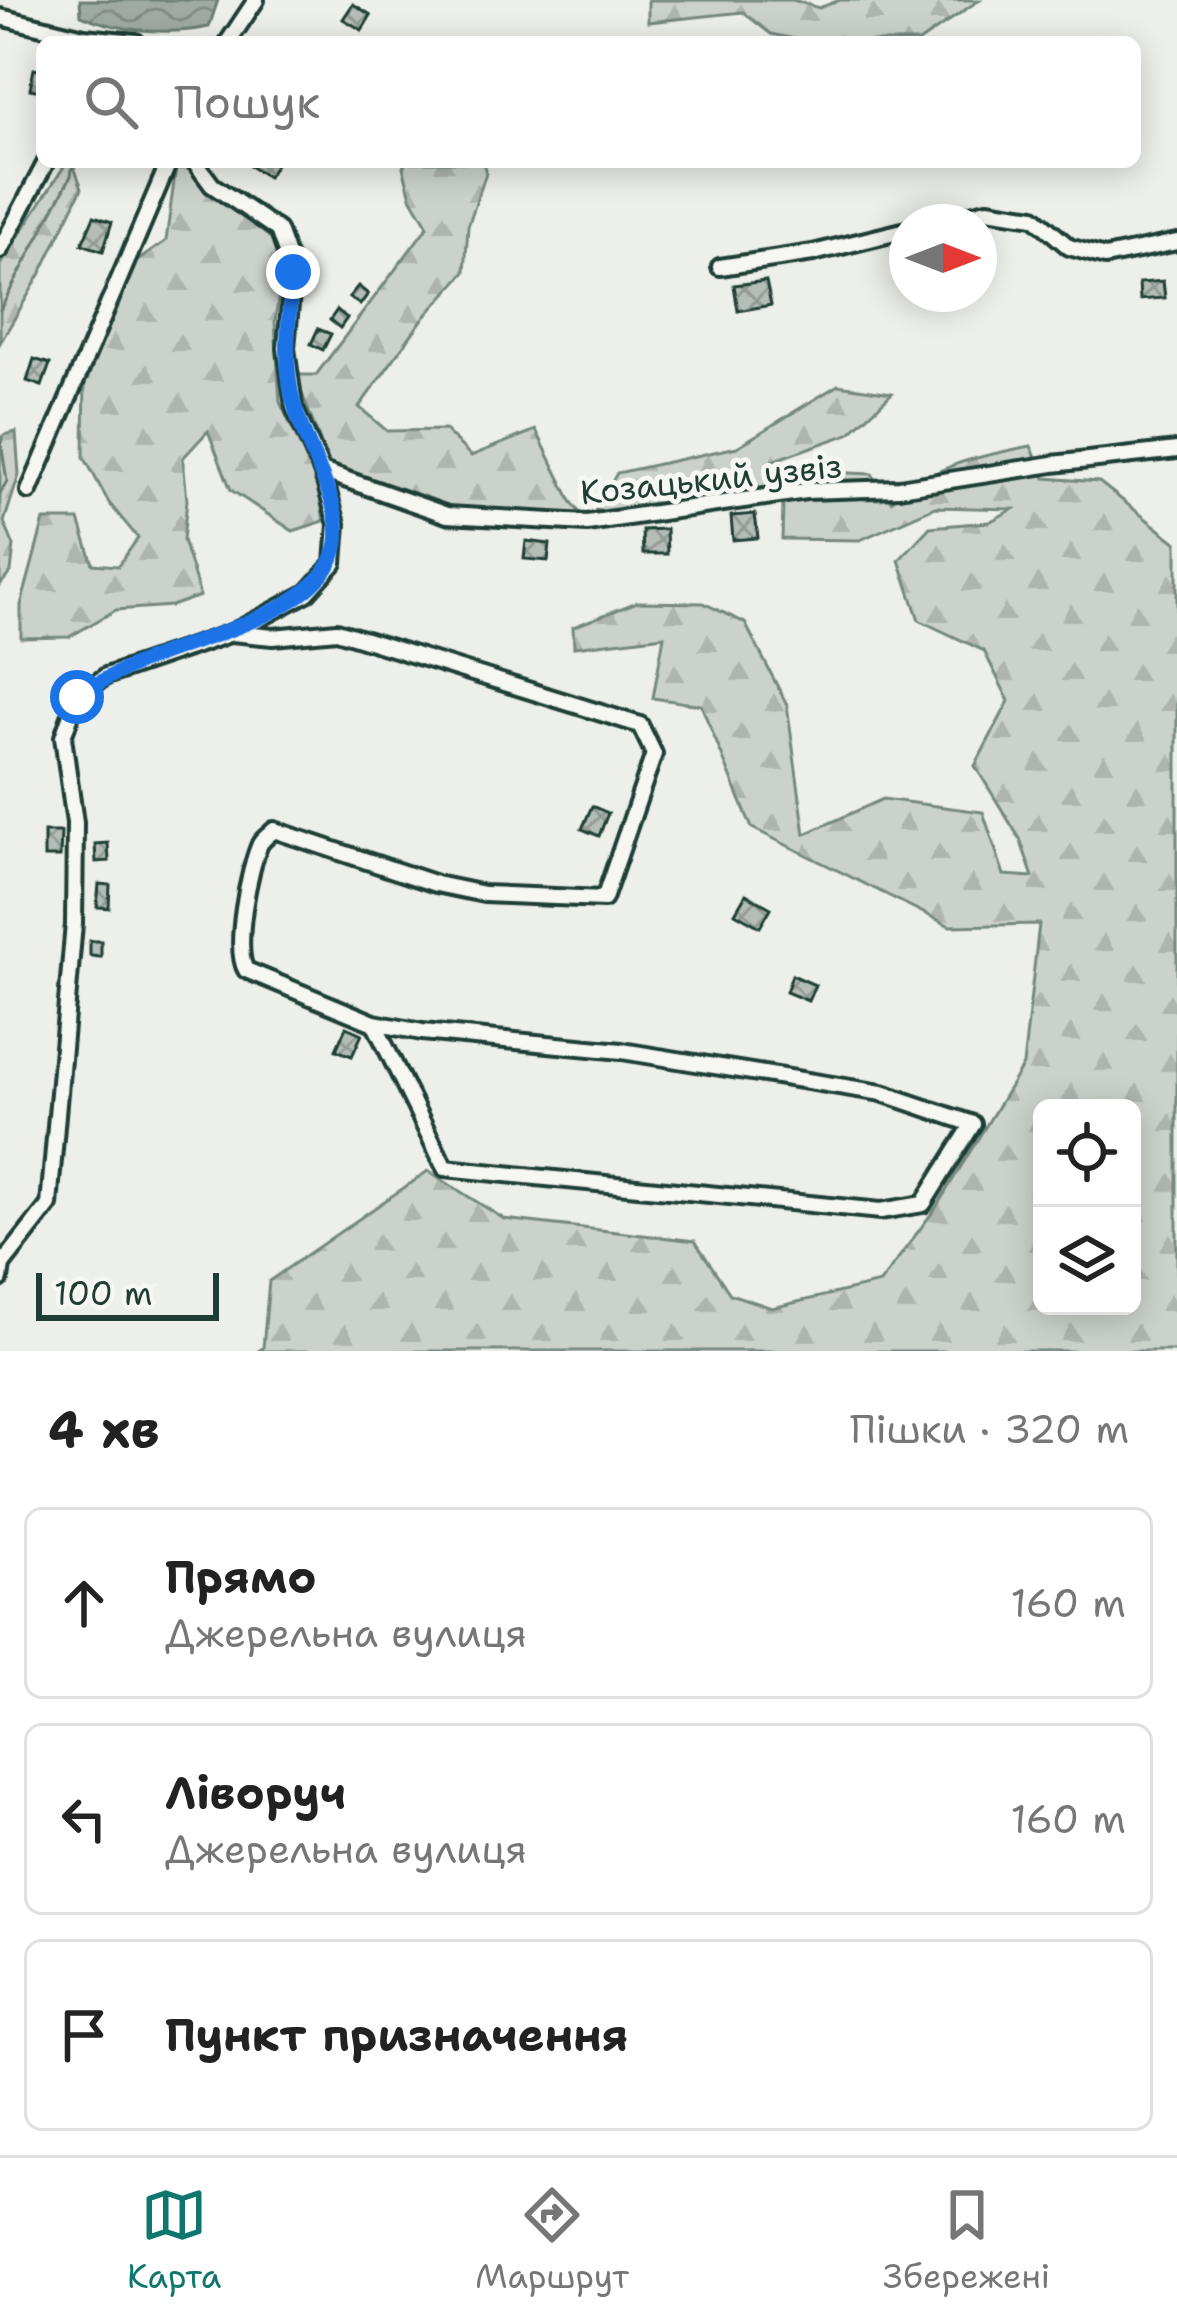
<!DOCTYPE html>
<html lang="uk">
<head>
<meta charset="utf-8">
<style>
  :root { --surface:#fff; --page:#f6f6f6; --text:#222; --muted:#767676; --line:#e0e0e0; --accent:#0f766e }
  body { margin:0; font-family:"Shantell Sans",sans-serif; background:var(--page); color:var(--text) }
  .controls { position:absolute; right:36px; bottom:36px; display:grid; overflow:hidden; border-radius:18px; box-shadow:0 6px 30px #0003 }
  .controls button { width:108px; height:108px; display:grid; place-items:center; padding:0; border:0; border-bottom:3px solid var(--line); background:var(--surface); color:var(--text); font:60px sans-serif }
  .compass { position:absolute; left:889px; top:204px; width:108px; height:108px; border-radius:50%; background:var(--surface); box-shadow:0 6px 30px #0003; rotate:90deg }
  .scale { position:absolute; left:36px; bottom:30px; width:183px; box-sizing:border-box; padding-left:12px; border:6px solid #1f3d34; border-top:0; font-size:33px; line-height:42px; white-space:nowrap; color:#1f3d34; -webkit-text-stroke:9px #f6f6f2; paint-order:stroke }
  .stop { position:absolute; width:36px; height:36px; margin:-27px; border:9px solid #1a73e8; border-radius:50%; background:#fff }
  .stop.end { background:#1a73e8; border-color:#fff; box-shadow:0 3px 12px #0008 }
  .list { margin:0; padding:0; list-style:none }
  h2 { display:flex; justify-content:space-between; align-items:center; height:156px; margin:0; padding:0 48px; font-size:51px }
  h2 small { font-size:39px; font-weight:400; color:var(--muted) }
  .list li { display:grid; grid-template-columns:78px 1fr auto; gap:36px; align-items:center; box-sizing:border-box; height:192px; margin:0 24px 24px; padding:0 24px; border:3px solid var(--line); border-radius:18px }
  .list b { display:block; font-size:45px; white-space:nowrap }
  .list p { margin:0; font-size:39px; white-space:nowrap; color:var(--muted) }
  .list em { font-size:39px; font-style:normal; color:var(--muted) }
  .icon { flex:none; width:66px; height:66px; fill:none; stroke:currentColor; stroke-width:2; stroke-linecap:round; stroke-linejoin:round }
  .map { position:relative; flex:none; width:1177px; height:1351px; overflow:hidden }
  .search { position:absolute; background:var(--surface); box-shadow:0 6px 30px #0003; left:36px; right:36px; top:36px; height:132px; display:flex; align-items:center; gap:30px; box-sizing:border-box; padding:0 42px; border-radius:18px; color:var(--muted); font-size:45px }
  .sheet { height:804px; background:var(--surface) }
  nav { display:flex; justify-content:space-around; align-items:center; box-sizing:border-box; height:168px; border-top:3px solid var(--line); background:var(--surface); font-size:33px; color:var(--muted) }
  nav a { display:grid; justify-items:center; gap:6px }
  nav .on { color:var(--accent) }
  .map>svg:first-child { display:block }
  .forest { fill:url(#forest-firs); stroke:#758880; stroke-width:3; fill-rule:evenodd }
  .water { fill:url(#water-waves); stroke:#6c7e77; stroke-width:3 }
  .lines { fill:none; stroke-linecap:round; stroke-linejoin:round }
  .stream { stroke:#6c7e77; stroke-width:3 }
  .building { fill:url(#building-cross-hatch); stroke:#1f3d34; stroke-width:3 }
  .minor-casing { stroke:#1f3d34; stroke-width:22 }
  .minor { stroke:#f6f6f2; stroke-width:14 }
  .route { stroke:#1a73e8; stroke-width:15 }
  .labels { text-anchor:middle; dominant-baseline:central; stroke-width:10; stroke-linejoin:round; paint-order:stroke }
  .street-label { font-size:33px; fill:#1f3d34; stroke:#f6f6f2 }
</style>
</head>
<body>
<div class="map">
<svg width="1177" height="1351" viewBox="0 0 1177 1351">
  <defs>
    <pattern id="forest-firs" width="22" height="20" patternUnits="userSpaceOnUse" patternTransform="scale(3)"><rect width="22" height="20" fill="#cbd2cc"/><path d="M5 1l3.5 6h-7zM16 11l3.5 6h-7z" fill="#aeb5b0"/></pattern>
    <pattern id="water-waves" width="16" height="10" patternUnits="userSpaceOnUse" patternTransform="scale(3)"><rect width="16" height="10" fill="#9faaa4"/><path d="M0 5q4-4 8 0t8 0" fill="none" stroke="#818c86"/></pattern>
    <pattern id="building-cross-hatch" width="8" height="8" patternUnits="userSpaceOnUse" patternTransform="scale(3)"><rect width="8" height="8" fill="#b4bdb8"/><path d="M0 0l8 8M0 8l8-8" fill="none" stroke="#929b96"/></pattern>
  </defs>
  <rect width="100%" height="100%" fill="#edefea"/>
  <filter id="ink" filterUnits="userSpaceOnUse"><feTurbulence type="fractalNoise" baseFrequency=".00833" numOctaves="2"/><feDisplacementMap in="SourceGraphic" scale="24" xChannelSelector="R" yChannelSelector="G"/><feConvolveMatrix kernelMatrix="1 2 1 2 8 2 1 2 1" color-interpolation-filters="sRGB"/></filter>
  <g filter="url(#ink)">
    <g class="forest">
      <path d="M648,0h145l26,8 21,-8h139l-60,42h-111l-37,-8 -28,-22 -95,10z"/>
      <path d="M67,162h5l10,26 -41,85 -41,70v-78z"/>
      <path d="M406,162h77l3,11 -18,53 -3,46 -43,48 -63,87 28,24 58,-1 26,26 65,-26 35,71 16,22 -140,-8 -115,-42 -37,-98h21l112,-149 -17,-29 -8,-30z"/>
      <path d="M184,163l15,19 73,57 10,34 -7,49 5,80 38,83 6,36 -31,10 -62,-41 -23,-59 -25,27 4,42 -4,40 17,56 -29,10 -55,4 -47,27 -48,1v-33l23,-85h35l14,44 25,2 20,-28 -29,-35 -25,-46 1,-90 48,-103 33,-23 10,-74z"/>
      <path d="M838,385l54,8 -43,41 -80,28 11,8 92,4 19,27c46,-37 84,-44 140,-55l14,32 54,4 78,61v808h-919l5,-3 6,-67 159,-110 76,48 191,22 35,53 42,14 108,-25 55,-74 88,-144 16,-141 -89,2 -198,-98 -51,-123 -48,-7 11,-62 -90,11 -1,-20 64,-25 66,1 42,20 42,82 18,129 78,-35 100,13 21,63 29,2 -13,-38 -45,-73 34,-65 -25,-50 -65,-31 -20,-60 31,-33 59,-5 24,-13 -78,-2 -75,33 -78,-1 1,-36 -101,1 -89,11 24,-42 120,-26zM1042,1108h90v198h-90z"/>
      <path d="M16,432l3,43 -15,47 10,24 -3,26 -11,13v-136l4,-14z"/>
    </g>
    <path class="water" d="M80,0h138l-9,27c-39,8 -91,5 -128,-12z"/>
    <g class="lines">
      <g class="stream">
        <path d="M0,310l71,-134 2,-14"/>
        <path d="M0,436l7,45 -7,13"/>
      </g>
    </g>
    <g class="building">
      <path d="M353,4l18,11 -9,15 -19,-11z"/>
      <path d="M34,69l8,2 -1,20 -11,-2z"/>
      <path d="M253,162h24l-9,15 -18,-11z"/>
      <path d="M94,216l18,6 -9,29 -21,-7z"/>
      <path d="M766,281l5,24 -33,6 -4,-26z"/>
      <path d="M1163,281l2,17 -25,2 -1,-17z"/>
      <path d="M358,286l10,8 -8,11 -11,-8z"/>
      <path d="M337,310l10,8 -7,10 -10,-8z"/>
      <path d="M318,329l13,5 -8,16 -12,-6z"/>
      <path d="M34,359l16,5 -8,22 -15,-5z"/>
      <path d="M755,514l3,24 -25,2 -2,-24z"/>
      <path d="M666,529l1,25h-24l-1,-24z"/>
      <path d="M526,541l24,3 -2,17 -24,-2z"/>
      <path d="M592,806l16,7 -9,23 -17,-7z"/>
      <path d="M44,832h17l-1,25h-16z"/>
      <path d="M108,843l1,18 -13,1 -1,-18z"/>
      <path d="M99,884l11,1 -1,23 -12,-1z"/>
      <path d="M746,894l25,14 -11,19 -25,-14z"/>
      <path d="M90,941h11v16l-11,-1z"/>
      <path d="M792,975l23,10 -7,16 -22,-9z"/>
      <path d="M346,1027l16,7 -10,22 -16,-6z"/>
    </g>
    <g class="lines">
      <g class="minor-casing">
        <g id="minor">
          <path d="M0,17l84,20 52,5"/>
          <path d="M228,42l28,-42"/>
          <path d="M937,222l50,-12 47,7 35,30 36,10 72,-15"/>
          <path d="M0,250l46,-88"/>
          <path d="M720,267l93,-14 94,-23"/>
          <path d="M322,471l125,44 140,8 219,-32 93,-3 154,-24 124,-14"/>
          <path d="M29,491l140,-329"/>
          <path d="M232,633l41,4 64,-6 303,94 14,29 -50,145 -120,-5 -48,-10 -162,-54c-5,5 -11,9 -14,14 -11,24 -27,105 -14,126l128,53 48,9 200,19 260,42 91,31 -50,80 -42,7 -436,-43 -71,-145"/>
          <path d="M0,1279l2,-14 47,-60 25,-281 1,-101 -12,-86 14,-40 29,-21 126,-43 34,-18 41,-22 27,-30 3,-39 -15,-53 -28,-64 -8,-59 7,-76 -15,-42 -66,-45 -17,-23"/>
        </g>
      </g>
      <use href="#minor" class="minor"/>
    </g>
  </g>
  <g class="lines" filter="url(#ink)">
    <path class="route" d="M77,697c58,-43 135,-54 200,-88 108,-58 44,-116 18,-201 -13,-44 -6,-92 -2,-136"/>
  </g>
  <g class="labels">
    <g class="street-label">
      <text transform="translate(711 479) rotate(-6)">Козацький узвіз</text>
    </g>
  </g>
</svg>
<div class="controls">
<button><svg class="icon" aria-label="locate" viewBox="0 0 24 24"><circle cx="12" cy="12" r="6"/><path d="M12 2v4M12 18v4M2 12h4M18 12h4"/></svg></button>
<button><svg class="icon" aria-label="layers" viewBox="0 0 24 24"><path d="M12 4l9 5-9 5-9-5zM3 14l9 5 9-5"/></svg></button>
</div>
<svg class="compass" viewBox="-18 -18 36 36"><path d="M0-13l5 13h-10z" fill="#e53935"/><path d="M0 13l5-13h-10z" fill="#767676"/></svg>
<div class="scale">100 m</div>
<div class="stop" style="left:77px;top:697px"></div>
<div class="stop end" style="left:293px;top:272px"></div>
<div class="search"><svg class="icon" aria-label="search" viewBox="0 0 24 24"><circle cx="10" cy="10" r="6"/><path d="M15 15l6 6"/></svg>Пошук</div>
</div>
<section class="sheet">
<h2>4 хв<small>Пішки · 320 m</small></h2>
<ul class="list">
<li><svg class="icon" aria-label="ahead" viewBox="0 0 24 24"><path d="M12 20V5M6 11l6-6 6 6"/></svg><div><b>Прямо</b><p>Джерельна вулиця</p></div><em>160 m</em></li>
<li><svg class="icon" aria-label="left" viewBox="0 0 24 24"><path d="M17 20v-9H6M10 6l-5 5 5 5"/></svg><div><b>Ліворуч</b><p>Джерельна вулиця</p></div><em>160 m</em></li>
<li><svg class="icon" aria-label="arrive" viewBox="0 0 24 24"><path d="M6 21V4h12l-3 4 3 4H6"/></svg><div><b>Пункт призначення</b></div></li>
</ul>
</section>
<nav>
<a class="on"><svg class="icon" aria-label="map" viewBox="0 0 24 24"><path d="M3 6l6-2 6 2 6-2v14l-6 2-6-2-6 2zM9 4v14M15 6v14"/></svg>Карта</a>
<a><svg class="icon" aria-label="directions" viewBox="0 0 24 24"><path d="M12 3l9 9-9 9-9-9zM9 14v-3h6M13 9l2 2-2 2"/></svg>Маршрут</a>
<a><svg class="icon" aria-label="saved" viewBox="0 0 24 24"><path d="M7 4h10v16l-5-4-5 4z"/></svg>Збережені</a>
</nav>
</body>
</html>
